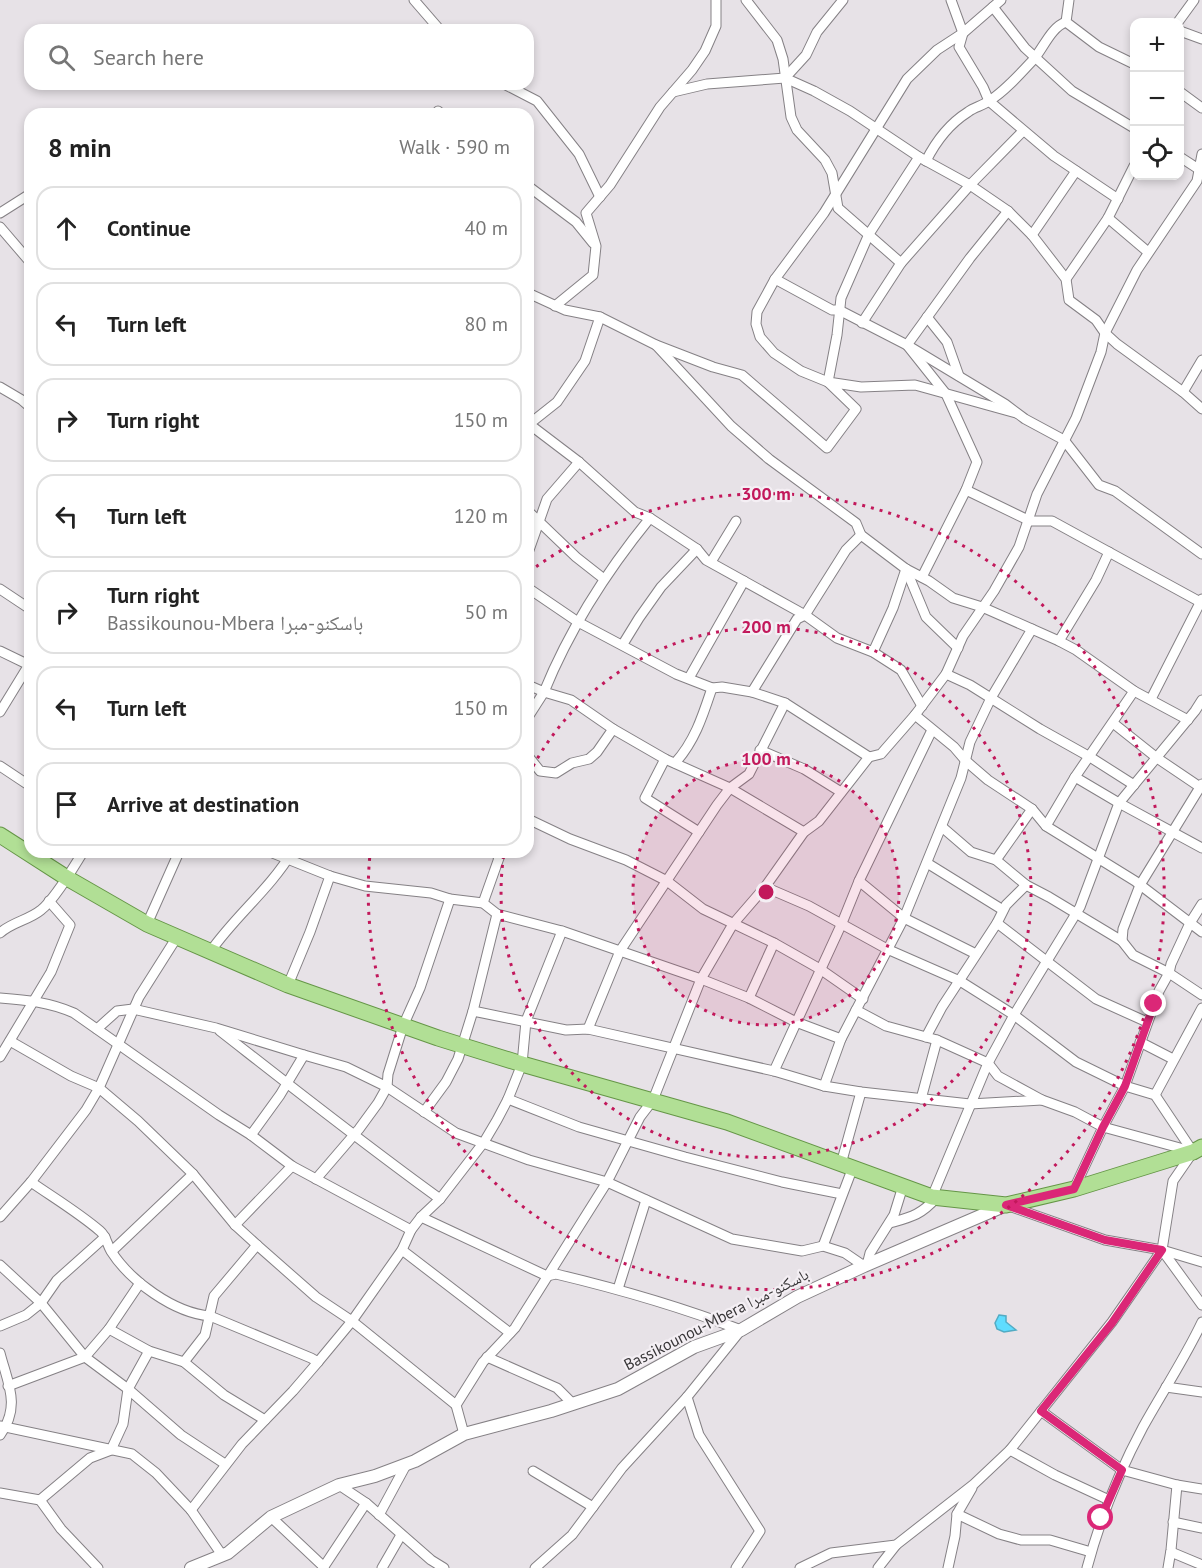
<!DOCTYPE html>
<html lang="en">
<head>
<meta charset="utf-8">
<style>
  :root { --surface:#fff; --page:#f6f6f6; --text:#222; --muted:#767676; --line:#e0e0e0 }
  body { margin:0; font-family:"PT Sans","Noto Naskh Arabic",sans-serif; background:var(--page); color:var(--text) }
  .controls { position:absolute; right:18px; top:18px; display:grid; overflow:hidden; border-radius:12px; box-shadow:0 3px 9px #0003 }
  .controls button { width:54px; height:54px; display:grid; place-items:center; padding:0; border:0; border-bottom:2px solid var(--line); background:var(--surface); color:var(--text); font:30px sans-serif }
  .stop { position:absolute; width:18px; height:18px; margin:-14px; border:4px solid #db2777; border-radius:50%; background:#fff }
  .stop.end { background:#db2777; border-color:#fff; box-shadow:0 2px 6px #0008 }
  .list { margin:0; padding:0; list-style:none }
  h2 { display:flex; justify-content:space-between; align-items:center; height:78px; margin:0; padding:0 24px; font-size:26px }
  h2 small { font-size:20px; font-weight:400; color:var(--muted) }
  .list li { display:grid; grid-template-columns:39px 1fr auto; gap:18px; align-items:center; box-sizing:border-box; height:84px; margin:0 12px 12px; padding:0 12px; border:2px solid var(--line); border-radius:18px }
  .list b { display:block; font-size:22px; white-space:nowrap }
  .list p { margin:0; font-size:20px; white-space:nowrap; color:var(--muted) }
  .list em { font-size:20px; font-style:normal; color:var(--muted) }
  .icon { flex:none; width:33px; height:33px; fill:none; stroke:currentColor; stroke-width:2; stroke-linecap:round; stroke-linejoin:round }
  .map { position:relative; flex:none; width:1202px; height:1568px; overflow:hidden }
  .search { position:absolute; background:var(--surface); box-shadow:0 3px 9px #0003; left:24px; top:24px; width:510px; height:66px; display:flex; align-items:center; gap:15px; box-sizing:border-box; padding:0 21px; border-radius:18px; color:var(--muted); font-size:22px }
  .panel { position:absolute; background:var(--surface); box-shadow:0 3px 9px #0003; left:24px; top:108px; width:510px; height:750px; border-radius:18px }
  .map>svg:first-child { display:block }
  .water { fill:#5fddff; stroke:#53abc3; stroke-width:1.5 }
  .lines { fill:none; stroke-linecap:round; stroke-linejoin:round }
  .minor-casing { stroke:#858185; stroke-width:11 }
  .tertiary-casing { stroke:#858185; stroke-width:14 }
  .primary-casing { stroke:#659647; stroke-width:17 }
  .minor { stroke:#fff; stroke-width:9 }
  .tertiary { stroke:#fff; stroke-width:12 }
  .primary { stroke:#b1df95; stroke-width:15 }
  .route { stroke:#db2777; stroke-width:8 }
  .ring { fill:none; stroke:#c2185b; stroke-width:3; stroke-dasharray:3 6 }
  .labels { text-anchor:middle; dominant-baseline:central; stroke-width:4.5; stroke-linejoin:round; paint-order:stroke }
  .street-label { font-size:16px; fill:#383638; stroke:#f4eff4 }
  .centre { fill:#c2185b; stroke:#f4eff4; stroke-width:3 }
  .ring-label { font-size:18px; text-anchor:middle; font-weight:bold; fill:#c2185b; stroke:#f4eff4; stroke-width:4.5; stroke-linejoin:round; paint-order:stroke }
</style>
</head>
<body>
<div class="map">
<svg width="1202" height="1568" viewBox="0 0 1202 1568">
  <rect width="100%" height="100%" fill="#e7e2e7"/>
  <path class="water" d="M999,1315l7,1v6l10,8 -12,2 -7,-3 -2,-6z"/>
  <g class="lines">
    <g class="minor-casing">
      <g id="minor">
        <path d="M414,0l26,30"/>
        <path d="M746,0l31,40 6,19 8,58 6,13 28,30 7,13 6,35 63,55"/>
        <path d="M951,0l12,33 -4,14 24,40 6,14 65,55 64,43"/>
        <path d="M1069,0l-3,22 33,25 35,17"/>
        <path d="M993,7l32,41 47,43 62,37"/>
        <path d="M1178,22l16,-22"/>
        <path d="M1180,31l22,8"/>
        <path d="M785,78l21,-23 11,-23 26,-32"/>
        <path d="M504,84l33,17 42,53 21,43"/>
        <path d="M673,92l34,-8 78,-6 29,13 36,20 69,46 51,28 38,26 24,24 34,44 3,21 27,20 9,13 12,11 66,48 19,17"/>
        <path d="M1180,92l22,16"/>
        <path d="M438,111l3,3"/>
        <path d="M919,157l-50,77 -28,64 -4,37 -9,47 -27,-11 -27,-18 -14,-16 -4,-13 1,-12 18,-33 49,-66 83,-134 30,-29 26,-17 38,-33"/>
        <path d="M1180,157l20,13"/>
        <path d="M926,161c10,-20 23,-37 42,-49 6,-5 14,-6 21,-11 16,-10 31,-27 44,-41 10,-11 18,-33 33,-38"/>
        <path d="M528,186l48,36 17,21"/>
        <path d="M0,213l30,-19"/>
        <path d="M1108,218l40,34"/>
        <path d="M0,227l30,35"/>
        <path d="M1032,235l44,-64"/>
        <path d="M775,279l57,31h7l68,35 98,59 20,15 39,21 35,45 16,6 87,63"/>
        <path d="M1066,279l42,-61 26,-52"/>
        <path d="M528,293l37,17 35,7 56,28 57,22 29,8 85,73 29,-39 -28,-27 33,5 54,-2 101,28"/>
        <path d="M555,306l38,-31 3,-29 -10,-33 24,-28 50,-78 32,-37 13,-19 11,-25v-26"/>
        <path d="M927,317l20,25 12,34"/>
        <path d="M862,323l39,-60 69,-78 53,-54"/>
        <path d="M656,345l75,81 38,33 87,64 5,12 45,34 23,12 24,17 29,9 77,34 17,9 58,41 54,29"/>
        <path d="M0,387l22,13 8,7"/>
        <path d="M1183,392l19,-32"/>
        <path d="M529,424l50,38 56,50 15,6 47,31 9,11 99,55 32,23 36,14 28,18 21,36"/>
        <path d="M528,425l29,-23 28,-41 15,-44"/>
        <path d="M966,490l64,31h22l150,82"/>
        <path d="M528,511l48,46 28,22"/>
        <path d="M528,553l19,-54 32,-37"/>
        <path d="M711,562l25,-41"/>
        <path d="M906,569l20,48 32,31"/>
        <path d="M922,577l44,-87 11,-28 -31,-68 -39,-49 63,-87 38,-47"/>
        <path d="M528,588l50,34 98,52 36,14 10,-1 30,5 33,11 84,54"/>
        <path d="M0,589l30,20"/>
        <path d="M1059,641l37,-61 13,-28"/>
        <path d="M623,644l16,-26 22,-31 36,-38"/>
        <path d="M0,651l29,14"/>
        <path d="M873,652l20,-44 13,-39"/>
        <path d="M946,674l24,11 70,44 50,28 44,28"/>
        <path d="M689,678l55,-97"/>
        <path d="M528,685l16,7c26,-64 62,-120 106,-174"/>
        <path d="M752,692l45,-73 8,-4 41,-65 15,-15"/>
        <path d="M1151,699l51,-100"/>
        <path d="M0,712l30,-49"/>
        <path d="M915,715l39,32 12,14 22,19 44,29 14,17 89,55 67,51"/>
        <path d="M528,717l16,-25 27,8 42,29 52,30 65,29 74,44"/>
        <path d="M1113,723l44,35 43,29"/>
        <path d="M760,750l44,19 37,23"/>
        <path d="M528,756l12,15 16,2 16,-10 17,-4 8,-7 16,-23"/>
        <path d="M665,759l-20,39 54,34"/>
        <path d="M675,763c20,-22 28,-48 37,-75"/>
        <path d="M0,766l30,20"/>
        <path d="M1075,777l44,26 83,45"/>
        <path d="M528,819l42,20 56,21 41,21 36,28 71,34 46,26 43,30"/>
        <path d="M1046,826l29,-49 59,-86"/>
        <path d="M942,827l29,25 25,8 30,25 23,12 73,44 11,14 36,18 33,22"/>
        <path d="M270,852l60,24 35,10 66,7 19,6 33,4 14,11 65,17 139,48 48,19 47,24 45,17"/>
        <path d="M996,860l36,-51"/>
        <path d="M927,863l76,47"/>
        <path d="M859,881l45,37 72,36"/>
        <path d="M765,887l44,19 78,43 73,32 54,34 62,47 49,24 30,9 38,57 -20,29 -11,69 -50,72 -102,128 -36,34 -78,61 -65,8 -31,15"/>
        <path d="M483,903l16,-45 -4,-6"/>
        <path d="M997,923l99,76 51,23"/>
        <path d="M147,924l32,-72"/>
        <path d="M0,933c12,-11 29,-13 41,-23 14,-11 32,-42 42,-58"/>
        <path d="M1122,941l1,-12 17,-44 62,-101"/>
        <path d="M210,952c25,-36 60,-63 82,-100"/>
        <path d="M288,985l22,-53 20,-56"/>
        <path d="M0,998c26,2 49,4 74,15l145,102 32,20 41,31 119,64"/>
        <path d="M749,998l25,-55"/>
        <path d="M856,1010l30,16 51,14 51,23 10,13 44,24 33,12 28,15 -29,62"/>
        <path d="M473,1011l93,19 22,-1 186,42 50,15 37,6 109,12 72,-4"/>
        <path d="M97,1029l20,-18 16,-2 83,19 88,27 42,12 41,20 69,46 73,27 78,22 125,57 70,12 21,-5 22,7 19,13"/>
        <path d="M588,1029l32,-78 97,-146 13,-17 19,-14 36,-71"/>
        <path d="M220,1031c73,57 145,114 220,168"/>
        <path d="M926,1037l16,-30 55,-84 9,-18 20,-20"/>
        <path d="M10,1041l61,35 28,12 39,33 55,53 42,51 22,20 59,52 36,24 50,-71 9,-20 10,-13 19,-18 44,-57 13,-22 11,-21 14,-35 4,-43 36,-90"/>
        <path d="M1140,1042l33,17"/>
        <path d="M0,1057l51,-85 19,-47 -21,-24"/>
        <path d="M774,1071l68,-148 17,-42 73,-151"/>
        <path d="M824,1086l17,-47 63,-121 57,-140 9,-36 21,-44 41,-69"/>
        <path d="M1155,1095l47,-87"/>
        <path d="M508,1099l71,28 106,30 97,25 60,12"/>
        <path d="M921,1099l16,-59"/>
        <path d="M424,1112l22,-30 12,-23 15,-48 24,-97"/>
        <path d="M251,1135l29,-40 24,-40"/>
        <path d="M1191,1151l-88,-24 22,-41 34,-95 10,-18 2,-9 19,-41 12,-19"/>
        <path d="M841,1164l20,-72"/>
        <path d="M316,1179l43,-50 19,-26 9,-16 1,-13 15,-48 17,-38 30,-89"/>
        <path d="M31,1182c23,16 48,31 69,49 6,5 7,13 11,20 19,30 63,62 99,65l101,42 7,4 34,-41 104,84"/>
        <path d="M932,1197l56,-134 26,-48 66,-108 39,-104 76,-92 7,-11"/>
        <path d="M1009,1206l96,34 57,10 40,12"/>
        <path d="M0,1217l31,-35 55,-72 13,-22 40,-91 38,-60"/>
        <path d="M421,1217l126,59 9,-2c63,15 125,33 185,56l-54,67 -65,71 -50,67 -37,33"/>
        <path d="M890,1223c21,-6 31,-8 46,-25"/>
        <path d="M235,1225l57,-59"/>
        <path d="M823,1246l30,-79"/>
        <path d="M402,1250l108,83"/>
        <path d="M1162,1250l40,55"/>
        <path d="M112,1251l81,-77"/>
        <path d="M0,1265l41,38 44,54 43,32 -5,35 -12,26 -21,8 -50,42 21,29 37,39"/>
        <path d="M867,1265l3,-12 24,-38 9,-29"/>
        <path d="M618,1289l28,-89"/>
        <path d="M0,1326l26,-11 15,-12 16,-23 48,-43"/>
        <path d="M109,1329l40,22 35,11 40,33 41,25"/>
        <path d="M149,1351l-21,38 53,46 44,29"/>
        <path d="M0,1353c8,31 21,53 0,82"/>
        <path d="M487,1357l70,31 16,16"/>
        <path d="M184,1362l21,-27 9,-39 43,-51"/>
        <path d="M8,1386l77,-29 24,-28 31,-46"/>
        <path d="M1166,1387l36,5"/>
        <path d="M687,1397l12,38 61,96 -24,37"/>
        <path d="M1041,1411l81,59 55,15 25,4"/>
        <path d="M0,1426l132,28 24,19 35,37 31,45"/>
        <path d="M464,1434l-8,-29 27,-43 32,-34 92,-146 33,-65 13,-17 48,-121 32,-55 32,-37 39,-55 15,-11 50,-64 12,-3 34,-39 31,-41 17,-38 31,-45 25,-44 18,-53 39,-76 25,-66 4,-19 32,-63 60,-89 5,-27"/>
        <path d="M1010,1450l45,25 54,25"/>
        <path d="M533,1471l60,36"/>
        <path d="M339,1485l27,18 65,57 13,8"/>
        <path d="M0,1493l40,7"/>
        <path d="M191,1510l51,-66 51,-53 25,-29"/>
        <path d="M957,1514l42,20 22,6h29l41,12"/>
        <path d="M379,1515l27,-50"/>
        <path d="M271,1517l53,50"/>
        <path d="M1173,1522l29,6"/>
        <path d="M1171,1552l31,13"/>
        <path d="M323,1568l43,-65"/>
        <path d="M382,1568l19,-33"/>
        <path d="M878,1568l18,-23"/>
        <path d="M948,1568l7,-32 2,-22 15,-26"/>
        <path d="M1087,1568c13,-49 32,-96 56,-141 20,-36 42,-69 59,-105"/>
        <path d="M1168,1568l3,-18 6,-65"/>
      </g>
    </g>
    <g class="tertiary-casing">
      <path id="tertiary" d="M191,1568l37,-15 43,-36 68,-32 36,-9 40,-15 49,-27 87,-23 67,-22 76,-42 47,-17 56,-33 67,-31 142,-61"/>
    </g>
    <g class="primary-casing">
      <path id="primary" d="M0,835l67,43 80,46 141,61 150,53 84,26 205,58 205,75 74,8 68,-16 119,-37 9,-5"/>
    </g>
    <use href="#minor" class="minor"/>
    <use href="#tertiary" class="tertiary"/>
    <use href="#primary" class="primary"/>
  </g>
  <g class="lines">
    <path class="route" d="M1101,1518l21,-48 -81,-59 71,-88 50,-73 -57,-10 -99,-35 68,-16 29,-62 22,-41 29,-82"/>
  </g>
  <circle cx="766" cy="892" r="133" fill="#c2185b" fill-opacity=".12"/>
  <g class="ring">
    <circle cx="766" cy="892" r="133"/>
    <path d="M529 774A265 265 0 1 1 504 853"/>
    <path d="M529 572A398 398 0 1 1 370 854"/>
  </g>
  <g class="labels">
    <g class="street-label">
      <text transform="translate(716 1319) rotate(-27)">Bassikounou-Mbera باسكنو-مبرا</text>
    </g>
  </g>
  <circle cx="766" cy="892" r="9" class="centre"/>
  <g class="ring-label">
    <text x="766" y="500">300 m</text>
    <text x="766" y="633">200 m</text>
    <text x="766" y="765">100 m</text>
  </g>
</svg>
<div class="controls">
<button>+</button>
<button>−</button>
<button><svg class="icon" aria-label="locate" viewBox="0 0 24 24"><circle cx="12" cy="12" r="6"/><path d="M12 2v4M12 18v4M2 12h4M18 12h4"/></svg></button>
</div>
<div class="stop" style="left:1101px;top:1518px"></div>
<div class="stop end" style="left:1154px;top:1004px"></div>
<div class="search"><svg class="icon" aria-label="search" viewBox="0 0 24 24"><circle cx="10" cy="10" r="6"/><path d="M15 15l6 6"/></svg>Search here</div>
<section class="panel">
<h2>8 min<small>Walk · 590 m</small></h2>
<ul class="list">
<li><svg class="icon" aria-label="ahead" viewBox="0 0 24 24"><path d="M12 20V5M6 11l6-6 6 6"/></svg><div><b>Continue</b></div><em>40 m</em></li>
<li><svg class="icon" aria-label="left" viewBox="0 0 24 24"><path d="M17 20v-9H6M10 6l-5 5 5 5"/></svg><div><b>Turn left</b></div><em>80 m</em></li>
<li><svg class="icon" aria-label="right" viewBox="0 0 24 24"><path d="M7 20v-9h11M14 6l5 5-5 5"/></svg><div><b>Turn right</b></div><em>150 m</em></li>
<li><svg class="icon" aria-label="left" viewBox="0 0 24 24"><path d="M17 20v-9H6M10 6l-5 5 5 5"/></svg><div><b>Turn left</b></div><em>120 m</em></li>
<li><svg class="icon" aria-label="right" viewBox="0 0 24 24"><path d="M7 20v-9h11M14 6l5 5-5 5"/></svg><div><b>Turn right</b><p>Bassikounou-Mbera باسكنو-مبرا</p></div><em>50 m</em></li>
<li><svg class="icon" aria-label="left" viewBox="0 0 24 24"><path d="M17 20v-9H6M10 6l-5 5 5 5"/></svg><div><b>Turn left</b></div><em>150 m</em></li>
<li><svg class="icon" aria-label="arrive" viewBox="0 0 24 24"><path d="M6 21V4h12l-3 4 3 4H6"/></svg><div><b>Arrive at destination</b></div></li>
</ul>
</section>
</div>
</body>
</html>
